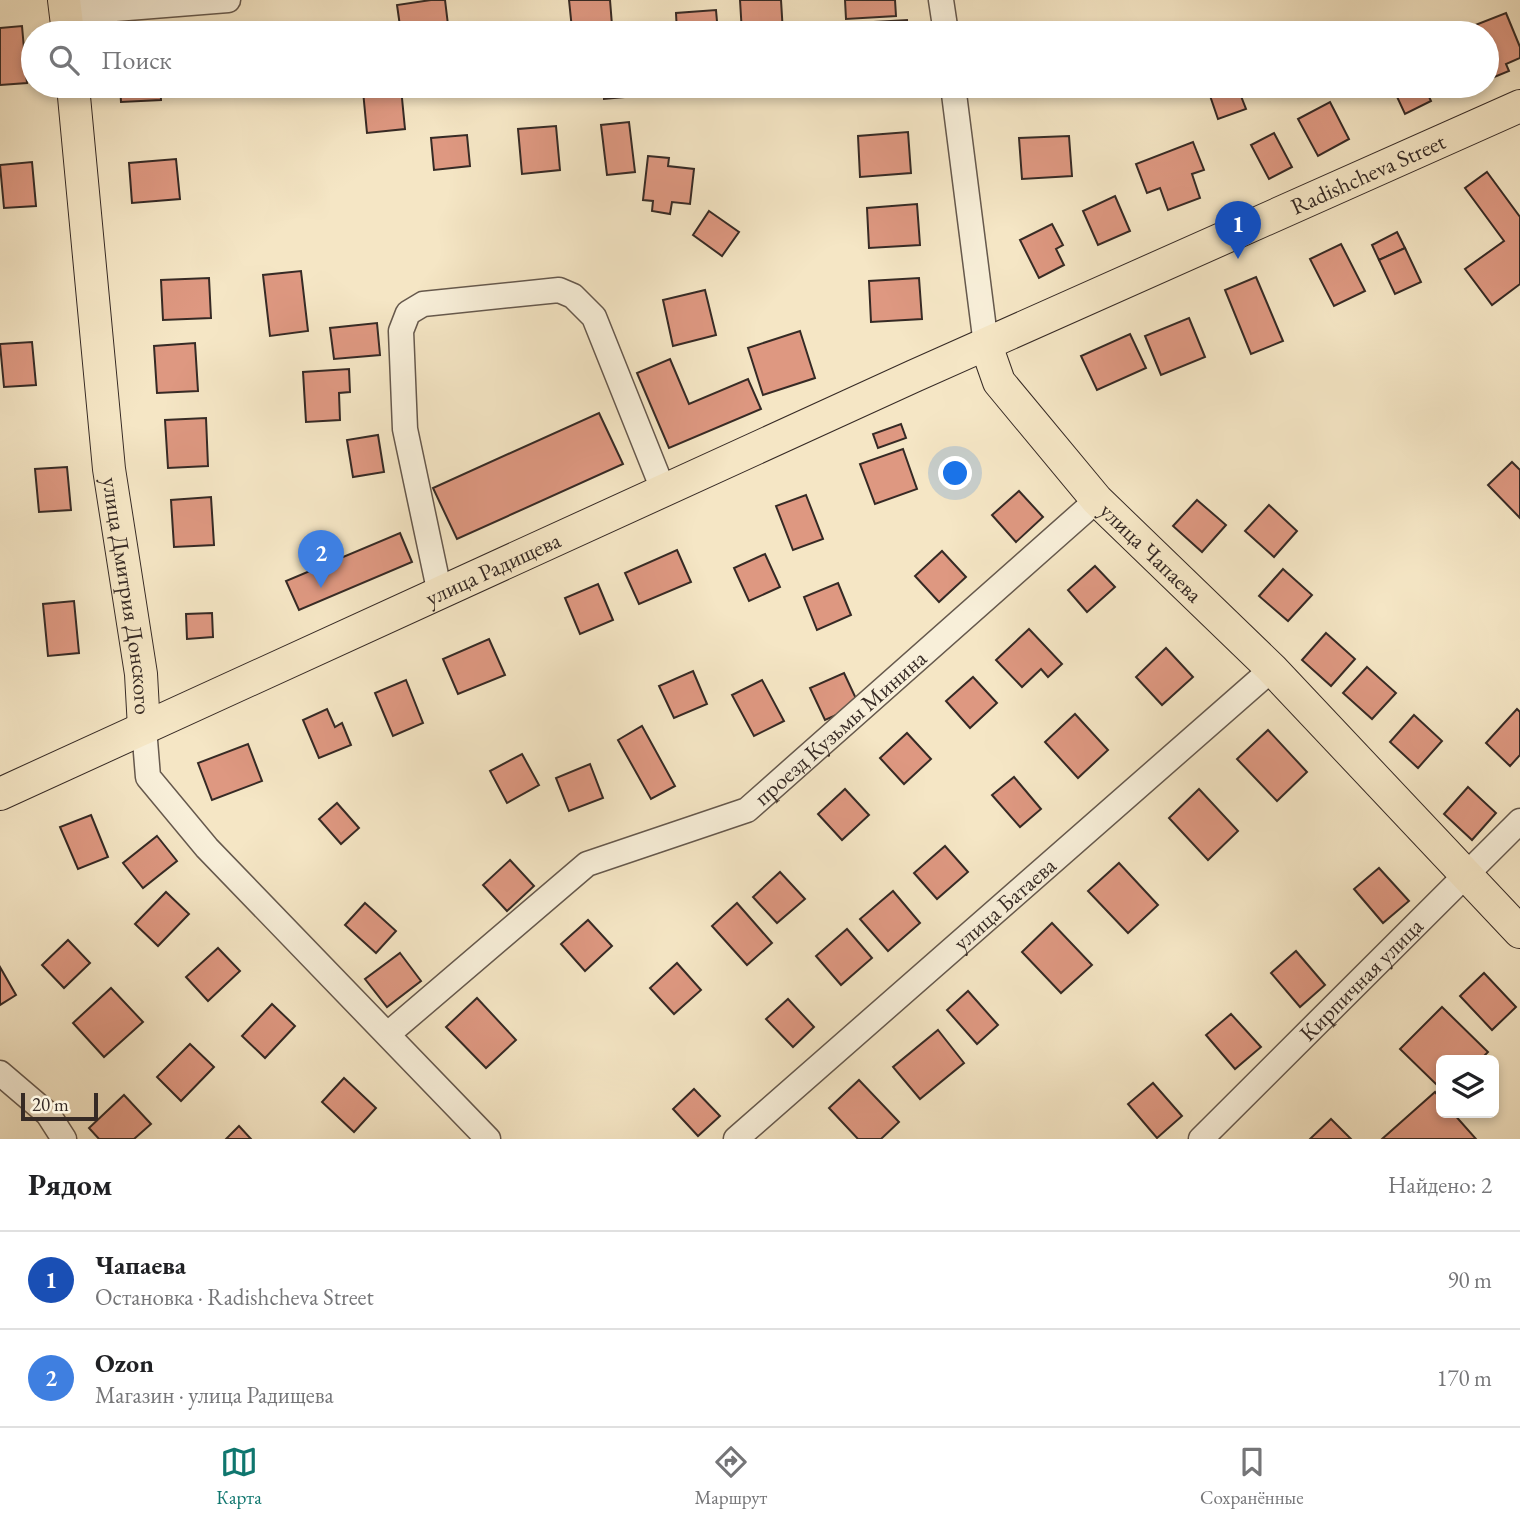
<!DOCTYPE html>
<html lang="ru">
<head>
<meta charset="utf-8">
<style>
  :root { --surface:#fff; --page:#f2f2f2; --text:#202124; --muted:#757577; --line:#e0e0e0; --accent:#0f766e }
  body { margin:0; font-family:"EB Garamond",serif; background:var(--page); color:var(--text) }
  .controls { position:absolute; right:21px; bottom:21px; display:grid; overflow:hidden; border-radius:10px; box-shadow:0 4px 10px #0003 }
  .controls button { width:63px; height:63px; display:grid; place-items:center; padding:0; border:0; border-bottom:2px solid var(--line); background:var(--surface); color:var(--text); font:35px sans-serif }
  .scale { position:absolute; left:21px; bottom:18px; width:77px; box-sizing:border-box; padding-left:7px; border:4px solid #362a25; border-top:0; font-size:19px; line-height:24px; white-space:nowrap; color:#362a25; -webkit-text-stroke:5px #f8efd9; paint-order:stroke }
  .you { position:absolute; left:956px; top:474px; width:24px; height:24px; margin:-18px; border:5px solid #fff; border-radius:50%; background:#1a73e8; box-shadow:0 0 0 10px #1a73e833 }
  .badge { display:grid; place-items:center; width:46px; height:46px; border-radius:50%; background:var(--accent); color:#fff; font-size:23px; font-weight:700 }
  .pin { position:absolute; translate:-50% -58px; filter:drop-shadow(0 2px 4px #0008) }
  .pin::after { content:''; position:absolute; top:37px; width:24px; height:21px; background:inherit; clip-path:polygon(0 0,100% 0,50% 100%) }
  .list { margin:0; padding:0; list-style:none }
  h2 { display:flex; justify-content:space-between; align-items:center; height:91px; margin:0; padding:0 28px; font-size:30px }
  h2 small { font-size:23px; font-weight:400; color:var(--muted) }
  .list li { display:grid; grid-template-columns:46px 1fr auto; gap:21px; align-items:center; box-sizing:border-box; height:98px; padding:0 28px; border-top:2px solid var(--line) }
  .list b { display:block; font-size:26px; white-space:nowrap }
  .list p { margin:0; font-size:23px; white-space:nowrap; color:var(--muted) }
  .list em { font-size:23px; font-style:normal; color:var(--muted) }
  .icon { flex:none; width:38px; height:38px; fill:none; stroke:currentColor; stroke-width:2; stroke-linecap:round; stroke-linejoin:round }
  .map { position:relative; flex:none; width:1520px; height:1139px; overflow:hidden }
  .search { position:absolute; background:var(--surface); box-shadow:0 4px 10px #0003; left:21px; right:21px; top:21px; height:77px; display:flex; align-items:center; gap:18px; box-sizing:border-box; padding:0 24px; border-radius:38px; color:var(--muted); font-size:26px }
  .sheet { height:287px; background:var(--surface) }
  nav { display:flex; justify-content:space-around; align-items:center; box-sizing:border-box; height:98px; border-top:2px solid var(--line); background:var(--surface); font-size:19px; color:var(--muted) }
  nav a { display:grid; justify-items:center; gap:4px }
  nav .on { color:var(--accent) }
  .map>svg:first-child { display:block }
  .building { fill:#de9881; stroke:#362a25; stroke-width:2 }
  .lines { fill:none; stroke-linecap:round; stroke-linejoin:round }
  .minor-casing { stroke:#66594d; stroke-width:27 }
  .major-casing { stroke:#362a25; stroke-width:34 }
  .minor { stroke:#f8efd9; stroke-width:24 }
  .major { stroke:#f5e6c5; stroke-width:32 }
  .labels { text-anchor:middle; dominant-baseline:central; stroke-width:5; stroke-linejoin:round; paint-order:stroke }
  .street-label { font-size:23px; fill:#362a25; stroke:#f8efd9 }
</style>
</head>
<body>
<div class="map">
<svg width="1520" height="1139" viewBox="0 0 1520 1139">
  <rect width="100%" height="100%" fill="#f5e6c5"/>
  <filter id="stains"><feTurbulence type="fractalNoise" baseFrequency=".00286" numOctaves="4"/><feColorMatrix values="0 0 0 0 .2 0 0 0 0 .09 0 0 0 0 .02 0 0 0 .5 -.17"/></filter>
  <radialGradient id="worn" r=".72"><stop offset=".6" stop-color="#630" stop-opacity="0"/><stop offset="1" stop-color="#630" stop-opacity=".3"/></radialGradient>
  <g class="building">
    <path d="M431,0h14l4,33h-48l-4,-28z"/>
    <path d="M569,0h41l2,25 -40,4z"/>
    <path d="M740,0h41l2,33h-41z"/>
    <path d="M845,0h50l1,16 -50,3z"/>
    <path d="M716,10l2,23h-41l-1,-20z"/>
    <path d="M1506,13l14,34v11l-14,6 3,7 -22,9v-47h-32z"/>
    <path d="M907,20l1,13h-51v-10z"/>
    <path d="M1047,24v9h-50l-1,-5z"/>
    <path d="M22,26l5,57 -27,2v-57z"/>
    <path d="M120,86h40l1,14 -40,2z"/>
    <path d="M186,86h48l-47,6z"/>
    <path d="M604,86h41l1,9 -42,4z"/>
    <path d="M1237,86l9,23 -28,10 -11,-32z"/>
    <path d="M1392,86h32l7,15 -26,13z"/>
    <path d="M401,88l4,41 -38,4 -4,-42z"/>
    <path d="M1330,102l19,37 -31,17 -20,-37z"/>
    <path d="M629,122l6,50 -28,3 -6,-50z"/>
    <path d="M556,126l4,44 -38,4 -4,-45z"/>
    <path d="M908,132l3,41 -51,4 -2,-41z"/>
    <path d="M1274,133l18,34 -23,12 -18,-34z"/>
    <path d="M467,135l3,31 -36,4 -3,-32z"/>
    <path d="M1069,136l3,40 -50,3 -3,-41z"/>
    <path d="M1193,142l11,28 -12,4 8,24 -32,12 -8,-22 -13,5 -11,-29z"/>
    <path d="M648,156l21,2 -1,8 26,3 -4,35 -18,-2 -2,12 -18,-3 1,-10 -10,-1z"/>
    <path d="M176,159l4,40 -48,4 -3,-40z"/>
    <path d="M32,162l4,44 -32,2 -4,-43z"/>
    <path d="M1487,172l33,45v67l-28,21 -27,-36 39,-28 -39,-53z"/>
    <path d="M1115,196l15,35 -32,14 -15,-34z"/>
    <path d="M917,204l3,41 -51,3 -2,-40z"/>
    <path d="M709,211l30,21 -17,24 -29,-21z"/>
    <path d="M1052,224l11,21 -7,4 8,16 -25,13 -19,-38z"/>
    <path d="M1397,232l8,16 -26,12 -7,-15z"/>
    <path d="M1341,244l24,47 -31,15 -24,-47z"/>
    <path d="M1405,248l16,34 -26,12 -16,-34z"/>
    <path d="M301,271l7,60 -38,5 -7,-61z"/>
    <path d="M1256,277l27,64 -32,13 -26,-64z"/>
    <path d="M209,278l2,40 -48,2 -2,-40z"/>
    <path d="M919,278l3,41 -51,3 -2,-41z"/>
    <path d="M705,290l11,45 -43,11 -10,-46z"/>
    <path d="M1189,318l16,39 -44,18 -16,-39z"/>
    <path d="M377,323l3,32 -46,4 -4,-31z"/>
    <path d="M800,331l15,47 -52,17 -15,-47z"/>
    <path d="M1130,334l16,34 -49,22 -16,-34z"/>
    <path d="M32,342l4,43 -32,2 -4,-43z"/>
    <path d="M195,343l3,48 -41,2 -3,-47z"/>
    <path d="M670,359l19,45 59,-25 13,30 -92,39 -32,-75z"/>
    <path d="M349,369l1,23 -11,1 1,27 -34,2 -3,-50z"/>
    <path d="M599,413l24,51 -166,75 -24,-51z"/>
    <path d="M206,418l2,48 -40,2 -3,-48z"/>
    <path d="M901,424l5,14 -28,10 -5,-14z"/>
    <path d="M378,435l6,37 -31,5 -6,-37z"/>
    <path d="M903,449l14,40 -42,15 -15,-40z"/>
    <path d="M1512,462l8,8v48l-32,-33z"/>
    <path d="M67,467l4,43 -32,2 -4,-43z"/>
    <path d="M1019,491l24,26 -27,25 -24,-27z"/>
    <path d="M806,495l17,44 -30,11 -17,-44z"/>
    <path d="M211,497l3,48 -40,2 -3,-47z"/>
    <path d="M1197,500l29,25 -24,27 -29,-26z"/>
    <path d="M1269,505l28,26 -23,26 -29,-26z"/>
    <path d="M400,533l12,29 -113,48 -13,-29z"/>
    <path d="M677,550l14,32 -52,22 -14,-31z"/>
    <path d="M942,551l24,26 -27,25 -24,-26z"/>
    <path d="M765,554l15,33 -31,14 -15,-33z"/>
    <path d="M1095,566l20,21 -28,25 -19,-22z"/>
    <path d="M1283,569l29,26 -24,26 -29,-25z"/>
    <path d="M838,583l13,32 -34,15 -13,-33z"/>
    <path d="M598,584l15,36 -33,14 -15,-36z"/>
    <path d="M74,601l5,52 -31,3 -5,-52z"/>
    <path d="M212,613l1,24 -26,2 -1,-25z"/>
    <path d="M1029,629l33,35 -14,13 -7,-8 -19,18 -26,-27z"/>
    <path d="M1326,633l29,26 -24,27 -29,-26z"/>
    <path d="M489,639l16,36 -47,19 -15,-35z"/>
    <path d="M1166,648l27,29 -31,28 -26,-28z"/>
    <path d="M1367,667l29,26 -24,26 -29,-26z"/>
    <path d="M693,671l14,33 -33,14 -15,-32z"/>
    <path d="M844,673l15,32 -34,15 -15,-32z"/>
    <path d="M973,677l24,26 -27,25 -24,-27z"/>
    <path d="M406,680l17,43 -30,13 -18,-43z"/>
    <path d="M762,680l22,41 -30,15 -22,-41z"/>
    <path d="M327,709l8,18 7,-4 9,22 -32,13 -16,-38z"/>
    <path d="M1517,709l3,3v43l-10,11 -24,-23z"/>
    <path d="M1075,714l33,36 -30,28 -33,-36z"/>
    <path d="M1414,715l28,26 -24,27 -28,-26z"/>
    <path d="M642,726l33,60 -24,13 -33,-59z"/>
    <path d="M1268,730l39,42 -30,29 -40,-42z"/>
    <path d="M907,733l24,26 -27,25 -24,-26z"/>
    <path d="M248,744l14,37 -50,19 -14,-37z"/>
    <path d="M522,754l17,31 -32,18 -17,-32z"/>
    <path d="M590,764l13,34 -34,13 -13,-33z"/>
    <path d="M1014,777l27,32 -21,18 -28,-32z"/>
    <path d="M1468,787l28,26 -24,27 -28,-26z"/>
    <path d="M845,789l24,26 -27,25 -24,-26z"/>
    <path d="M1199,789l39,42 -30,29 -39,-42z"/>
    <path d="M337,803l22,25 -18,16 -22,-25z"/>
    <path d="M91,815l17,42 -30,12 -18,-42z"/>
    <path d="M157,836l20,25 -34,27 -20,-25z"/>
    <path d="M945,846l23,26 -31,27 -23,-26z"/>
    <path d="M510,860l24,26 -27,25 -24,-26z"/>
    <path d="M1119,863l39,42 -30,28 -40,-42z"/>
    <path d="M1379,868l30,33 -26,22 -29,-34z"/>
    <path d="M780,872l25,27 -28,24 -24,-26z"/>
    <path d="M893,891l27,32 -32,28 -28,-32z"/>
    <path d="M166,892l23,22 -31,32 -23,-22z"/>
    <path d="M365,903l31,28 -20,22 -31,-28z"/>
    <path d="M737,903l35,40 -25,22 -35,-39z"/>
    <path d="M588,920l24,26 -27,25 -24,-27z"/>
    <path d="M1052,923l40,42 -31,28 -39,-41z"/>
    <path d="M847,929l25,29 -31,27 -25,-29z"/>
    <path d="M68,940l22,23 -26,25 -22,-23z"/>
    <path d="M218,948l22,23 -32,30 -22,-24z"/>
    <path d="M1296,951l29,34 -25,22 -29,-34z"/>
    <path d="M400,953l21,28 -34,26 -22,-28z"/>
    <path d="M677,963l24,27 -27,24 -24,-26z"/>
    <path d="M0,967l16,28 -16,10z"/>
    <path d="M1484,973l32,34 -24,23 -32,-34z"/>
    <path d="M111,988l32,34 -39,35 -31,-34z"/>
    <path d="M968,991l30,34 -21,19 -30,-34z"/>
    <path d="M477,998l39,42 -30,28 -40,-41z"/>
    <path d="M788,999l26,28 -21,20 -27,-28z"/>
    <path d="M272,1004l23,22 -30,32 -23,-22z"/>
    <path d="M1442,1007l46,45 -8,8h-39v29l-41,-40z"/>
    <path d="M1231,1014l30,33 -26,22 -29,-34z"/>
    <path d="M938,1030l26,33 -44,36 -27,-32z"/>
    <path d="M190,1044l24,23 -33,34 -24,-24z"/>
    <path d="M344,1078l32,30 -22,24 -32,-30z"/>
    <path d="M859,1080l40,42 -18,17h-23l-29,-31z"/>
    <path d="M1153,1083l29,33 -25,22 -29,-34z"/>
    <path d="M694,1089l26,27 -22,20 -25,-27z"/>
    <path d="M1435,1092l6,7v14h12l23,26h-94z"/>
    <path d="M124,1095l27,29 -17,15h-35l-10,-11z"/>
    <path d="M1331,1119l20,20h-41z"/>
    <path d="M239,1126l12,13h-25z"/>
  </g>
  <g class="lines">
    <g class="minor-casing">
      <g id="minor">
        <path d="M941,0l5,33"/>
        <path d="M65,13l163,-13"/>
        <path d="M953,86l33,259"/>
        <path d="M440,594l-35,-165 -4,-98 7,-18 15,-9 136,-14 14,6 21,21 70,175"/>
        <path d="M144,728l4,49 59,71 281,291"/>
        <path id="s1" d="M388,1034l199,-170 160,-54 350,-310"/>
        <path d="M0,1073l48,41 16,25"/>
        <path id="s2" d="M736,1139l536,-470"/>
        <path id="s3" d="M1201,1139l319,-318"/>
      </g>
    </g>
    <g class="major-casing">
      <g id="major">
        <path d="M64,0l4,33"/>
        <path id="s4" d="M73,86l36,383 32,205 3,54"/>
        <path id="s5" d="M986,345l13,37 98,118 175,169 248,263"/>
        <path id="s6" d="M0,794l914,-418 606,-270"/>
      </g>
    </g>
    <use href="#minor" class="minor"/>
    <use href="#major" class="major"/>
  </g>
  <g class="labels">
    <g class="street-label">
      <text stroke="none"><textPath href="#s6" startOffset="1502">Radishcheva Street</textPath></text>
      <text stroke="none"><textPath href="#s5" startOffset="268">улица Чапаева</textPath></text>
      <text stroke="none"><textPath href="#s6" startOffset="542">улица Радищева</textPath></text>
      <text stroke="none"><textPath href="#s4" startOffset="513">улица Дмитрия Донского</textPath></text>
      <text stroke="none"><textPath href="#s1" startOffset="555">проезд Кузьмы Минина</textPath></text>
      <text stroke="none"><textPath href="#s2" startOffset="357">улица Батаева</textPath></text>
      <text stroke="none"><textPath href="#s3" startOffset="226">Кирпичная улица</textPath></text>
    </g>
  </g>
  <rect width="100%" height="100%" filter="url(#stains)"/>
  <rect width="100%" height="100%" fill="url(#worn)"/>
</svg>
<div class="controls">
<button><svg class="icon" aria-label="layers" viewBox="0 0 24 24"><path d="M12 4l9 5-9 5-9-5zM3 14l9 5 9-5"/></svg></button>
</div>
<div class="scale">20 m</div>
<div class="you"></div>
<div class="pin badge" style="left:1238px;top:259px;background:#1a4fb4">1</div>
<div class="pin badge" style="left:321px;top:588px;background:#3f7fe0">2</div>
<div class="search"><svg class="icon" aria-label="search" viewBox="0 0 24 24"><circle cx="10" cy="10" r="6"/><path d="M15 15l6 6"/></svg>Поиск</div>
</div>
<section class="sheet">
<h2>Рядом<small>Найдено: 2</small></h2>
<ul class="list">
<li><span class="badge" style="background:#1a4fb4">1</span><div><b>Чапаева</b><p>Остановка · Radishcheva Street</p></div><em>90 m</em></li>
<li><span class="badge" style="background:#3f7fe0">2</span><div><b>Ozon</b><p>Магазин · улица Радищева</p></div><em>170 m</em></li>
</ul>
</section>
<nav>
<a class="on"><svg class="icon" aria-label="map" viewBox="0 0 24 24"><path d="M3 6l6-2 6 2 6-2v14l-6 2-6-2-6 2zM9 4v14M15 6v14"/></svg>Карта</a>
<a><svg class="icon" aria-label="directions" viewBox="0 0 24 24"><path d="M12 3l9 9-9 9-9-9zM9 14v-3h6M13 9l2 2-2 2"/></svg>Маршрут</a>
<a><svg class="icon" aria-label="saved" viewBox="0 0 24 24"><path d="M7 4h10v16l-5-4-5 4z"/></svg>Сохранённые</a>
</nav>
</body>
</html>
